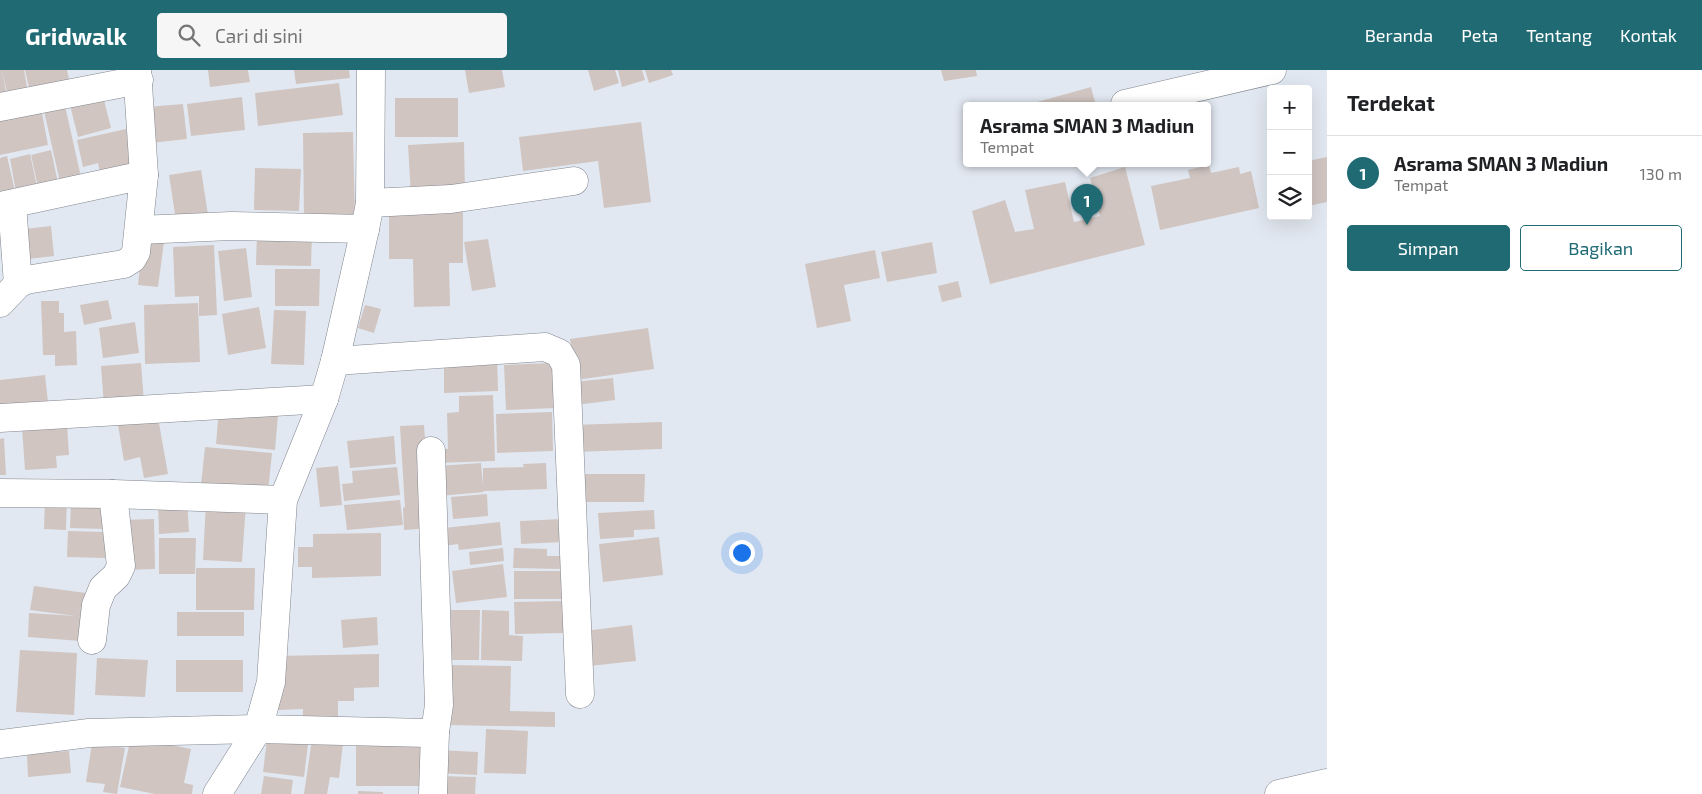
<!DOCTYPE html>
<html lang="id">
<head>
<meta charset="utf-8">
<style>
  :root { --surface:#fff; --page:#f6f6f6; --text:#202124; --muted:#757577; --line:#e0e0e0; --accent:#206a74 }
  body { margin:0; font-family:"Exo 2",sans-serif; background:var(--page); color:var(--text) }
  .controls { position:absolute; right:15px; top:15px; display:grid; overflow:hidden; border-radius:5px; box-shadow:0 5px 20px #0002 }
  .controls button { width:45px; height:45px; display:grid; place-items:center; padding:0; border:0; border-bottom:1px solid var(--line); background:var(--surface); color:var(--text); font:25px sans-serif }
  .you { position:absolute; left:741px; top:482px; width:18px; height:18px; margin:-12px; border:4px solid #fff; border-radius:50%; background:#1a73e8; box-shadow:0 0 0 8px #1a73e833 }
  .badge { display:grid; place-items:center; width:32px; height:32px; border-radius:50%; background:var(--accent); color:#fff; font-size:16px; font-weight:700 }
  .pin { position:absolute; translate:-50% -41px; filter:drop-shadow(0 1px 2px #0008) }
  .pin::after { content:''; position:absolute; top:26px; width:18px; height:15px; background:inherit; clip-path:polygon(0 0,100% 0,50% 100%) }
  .popup { position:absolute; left:963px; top:32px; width:248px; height:65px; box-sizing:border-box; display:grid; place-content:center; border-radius:5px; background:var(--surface); filter:drop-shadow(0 1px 4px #0005); font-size:16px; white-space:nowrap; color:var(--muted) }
  .popup b { font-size:19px; color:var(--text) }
  .popup::after { content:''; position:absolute; left:50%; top:100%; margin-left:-10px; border:10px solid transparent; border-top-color:var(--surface) }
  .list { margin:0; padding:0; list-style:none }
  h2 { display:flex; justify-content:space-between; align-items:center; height:65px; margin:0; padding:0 20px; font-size:21px }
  h2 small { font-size:16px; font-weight:400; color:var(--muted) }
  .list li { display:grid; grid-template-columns:32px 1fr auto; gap:15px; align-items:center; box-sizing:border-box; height:75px; padding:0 20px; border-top:1px solid var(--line) }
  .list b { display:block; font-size:19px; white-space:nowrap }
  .list p { margin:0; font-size:16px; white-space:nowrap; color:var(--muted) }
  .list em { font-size:16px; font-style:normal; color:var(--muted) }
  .actions { display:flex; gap:10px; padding:15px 20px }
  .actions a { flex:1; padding:11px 0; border:1px solid var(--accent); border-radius:5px; text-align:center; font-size:18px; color:var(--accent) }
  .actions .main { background:var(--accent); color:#fff }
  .icon { flex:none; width:28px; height:28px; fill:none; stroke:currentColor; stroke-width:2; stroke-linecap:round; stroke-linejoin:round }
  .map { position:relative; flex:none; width:1327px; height:724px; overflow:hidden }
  header { display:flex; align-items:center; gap:30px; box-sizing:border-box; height:70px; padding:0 25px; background:var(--accent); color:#fff }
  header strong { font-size:24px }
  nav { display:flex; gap:28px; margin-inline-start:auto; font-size:18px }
  .search { width:350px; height:45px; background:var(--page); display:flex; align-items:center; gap:12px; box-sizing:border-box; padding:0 18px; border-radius:5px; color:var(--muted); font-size:19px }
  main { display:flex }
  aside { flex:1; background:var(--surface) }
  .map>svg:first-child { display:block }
  .building { fill:#d0c5c1 }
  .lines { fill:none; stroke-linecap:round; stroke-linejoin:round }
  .minor-casing { stroke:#80858e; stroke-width:29 }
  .minor { stroke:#fff; stroke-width:28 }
</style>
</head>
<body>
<header>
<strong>Gridwalk</strong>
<div class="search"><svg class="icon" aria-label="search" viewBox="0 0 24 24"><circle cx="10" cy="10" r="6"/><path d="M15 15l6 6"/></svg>Cari di sini</div>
<nav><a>Beranda</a><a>Peta</a><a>Tentang</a><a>Kontak</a></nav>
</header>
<main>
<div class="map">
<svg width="1327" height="724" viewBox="0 0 1327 724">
  <rect width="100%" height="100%" fill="#e2e8f1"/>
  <g class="building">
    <path d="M0,0h2l5,27 -7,1z"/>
    <path d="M2,0h22l4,23 -20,4z"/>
    <path d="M25,0h42l3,13 -40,9z"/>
    <path d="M208,0h40l2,12 -40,5z"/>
    <path d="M294,0h55l1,8 -54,6z"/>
    <path d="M465,0h37l3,17 -36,6z"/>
    <path d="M588,0h27l4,13 -25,8z"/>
    <path d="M618,0h24l3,10 -23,7z"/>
    <path d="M645,0h26l2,5 -24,8z"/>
    <path d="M941,0h35l1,6 -33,5z"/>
    <path d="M339,13l4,32 -85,11 -3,-33z"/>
    <path d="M1091,17l5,19h-73z"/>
    <path d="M101,18l10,40 -33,9 -10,-40z"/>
    <path d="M63,27l18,80 -21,5 -18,-80z"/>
    <path d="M242,27l3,33 -54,6 -4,-32z"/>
    <rect x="395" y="28" width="63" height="39"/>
    <path d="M40,33l8,42 -48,10v-44z"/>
    <path d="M183,34l4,35 -37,4 -3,-36z"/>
    <path d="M641,52l10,80 -47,6 -6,-47 -75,10 -4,-34z"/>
    <path d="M126,59l10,45 -34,8 -4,-19 -15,4 -6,-27z"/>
    <path d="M353,62l2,88 -51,1 -1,-88z"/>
    <path d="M464,72l1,50 -54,3 -3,-50z"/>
    <path d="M51,80l7,33 -20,4 -7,-32z"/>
    <path d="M30,84l7,33 -21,5 -6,-33z"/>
    <path d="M7,86l9,40 -16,4v-42z"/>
    <path d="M1327,87v45l-19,4v-45z"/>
    <path d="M989,94h13l-12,3z"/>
    <path d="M1209,95l2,8 28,-6 1,7 11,-3 8,37 -99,22 -9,-44 39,-8 -2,-8z"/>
    <path d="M1125,97l20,78 -155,39 -18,-73 33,-11 10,32 19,-3 -9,-39 40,-8 9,40 26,-6 -10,-38z"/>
    <path d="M255,98l46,1 -2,42 -45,-1z"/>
    <path d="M201,100l8,51 -32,6 -8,-52z"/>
    <path d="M463,138v55h-14l1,43 -36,1 -1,-48h-24v-50z"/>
    <path d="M51,156l3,30 -35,4 -4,-30z"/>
    <path d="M257,162l55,1 -1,33 -55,-1z"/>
    <path d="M143,169l21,3 -6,45 -20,-2z"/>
    <path d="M488,169l8,48 -24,4 -8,-49z"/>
    <path d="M932,172l5,31 -50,9 -6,-30z"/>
    <path d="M214,175l3,70 -18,1v-20l-24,1 -2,-50z"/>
    <path d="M246,178l6,49 -28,4 -6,-50z"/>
    <path d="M875,180l5,28 -36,7 7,36 -34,7 -12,-64z"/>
    <path d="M275,199h45l-1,37h-44z"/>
    <path d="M958,211l4,16 -20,5 -4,-16z"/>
    <path d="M108,230l4,19 -28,6 -4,-20z"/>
    <path d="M41,231h18v12h5v19l12,-1 1,34 -22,1v-11h-12z"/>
    <path d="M198,233l2,59 -55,2 -1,-59z"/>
    <path d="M365,235l16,4 -7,24 -16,-5z"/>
    <path d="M259,237l7,41 -38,7 -6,-41z"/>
    <path d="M274,240l32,1 -2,54 -33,-1z"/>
    <path d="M135,252l4,31 -36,5 -4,-30z"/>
    <path d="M648,258l6,41 -78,11 -6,-41z"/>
    <path d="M497,286l1,35 -54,2v-35z"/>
    <path d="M141,293l3,40 -40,3 -3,-40z"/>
    <path d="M552,293l2,45 -48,2 -2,-45z"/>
    <path d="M45,305l4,36 -49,5v-36z"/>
    <path d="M613,308l2,22 -39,5 -2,-23z"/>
    <path d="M493,325l2,66 -60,2 -1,-14h14l-1,-36 12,-1v-16z"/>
    <path d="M219,339l59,6 -3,35 -59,-6z"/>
    <path d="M157,342l11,62 -24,4 -4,-21 -16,4 -7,-42z"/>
    <path d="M552,342l1,39 -56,2 -1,-39z"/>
    <path d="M662,352v27l-89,3 -1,-27z"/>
    <path d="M67,355l2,30 -13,1 1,12 -32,2 -3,-42z"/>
    <path d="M424,355l7,103 -27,2 -1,-23 2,1 -5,-82z"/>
    <path d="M394,366l2,28 -46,4 -3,-27z"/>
    <path d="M4,368l2,37h-6v-36z"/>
    <path d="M205,377l67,6 -4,39 -67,-7z"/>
    <path d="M481,393l2,22v-17l41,-1 -1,-3 23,-1 1,26 -64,2 1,1 -45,4 -2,-30z"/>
    <path d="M338,396l4,39 -22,2 -4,-39z"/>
    <path d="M397,397l3,28 -56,6 -2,-17 11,-1 -1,-12z"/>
    <path d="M577,404h68l-1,28h-67z"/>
    <path d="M487,424l1,22 -35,3 -2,-22z"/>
    <path d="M71,428l35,1 -1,30 -35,-1z"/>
    <path d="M45,429h22l-1,31 -22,-1z"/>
    <path d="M187,429l2,33 -30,2 -1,-33z"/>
    <path d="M400,430l3,25 -56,5 -3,-25z"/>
    <path d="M206,432l40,1 -4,59 -39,-2z"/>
    <path d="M654,440l1,19 -21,1v7l-34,2 -2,-26z"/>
    <path d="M154,449l1,50 -31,1 -2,-50z"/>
    <path d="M562,449l1,23 -42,2 -1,-23z"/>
    <path d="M500,452l2,23 -43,5 -1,-6 -21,3 -2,-18z"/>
    <path d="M68,461l38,1 -1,26 -38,-1z"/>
    <path d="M381,463v43l-69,2v-11h-14v-20h15v-13z"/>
    <path d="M659,467l4,38 -60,7 -4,-38z"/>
    <path d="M159,468h37l-1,36h-36z"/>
    <path d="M503,478l1,13 -34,4 -1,-13z"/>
    <path d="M514,478l33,1v7h17l-1,13 -50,-1z"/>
    <path d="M503,494l4,33 -51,6 -4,-32z"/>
    <path d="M196,498h59l-1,42h-58z"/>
    <rect x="514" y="501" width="52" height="28"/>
    <path d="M34,516l52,7 -5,48 -53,-4 1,-24 47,3 -46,-6z"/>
    <path d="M565,531v32l-50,1 -1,-32z"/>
    <path d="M451,540h29l-1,50h-29z"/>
    <path d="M482,540l27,1v24l14,1 -1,25 -41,-1z"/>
    <rect x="177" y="542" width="67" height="24"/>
    <path d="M377,547l1,28 -35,3 -2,-28z"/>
    <path d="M632,555l4,36 -47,5 -4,-35z"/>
    <path d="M20,580l57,3 -3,62 -58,-3z"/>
    <path d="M379,584v33l-25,1v13h-16v23l-35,1v-16l-26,1 -1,-54z"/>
    <path d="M97,588l51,2 -3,37 -50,-2z"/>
    <rect x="176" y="590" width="67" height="32"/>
    <path d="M450,595l61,1 -1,45 45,1v15l-107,-2z"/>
    <path d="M486,659l42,2 -2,43 -42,-1z"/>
    <path d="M268,661l41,5 -5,41 -41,-5z"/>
    <path d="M131,667l60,12 -7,34 9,2 -1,9h-37l-35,-7z"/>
    <path d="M312,669l31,4 -4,35 -9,-1 -3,17h-23z"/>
    <path d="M356,670h66l-1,46h-65z"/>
    <path d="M92,673l33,5 -8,46 -14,-2 2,-8 -19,-2z"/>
    <path d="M437,680l41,2 -1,23 -41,-2z"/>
    <path d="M69,681l2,22 -43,4 -1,-23z"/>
    <path d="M264,706l29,4 -2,14h-30z"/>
    <path d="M437,706l39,1 -1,17h-39z"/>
    <path d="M358,721l25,1v2h-25z"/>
  </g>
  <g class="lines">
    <g class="minor-casing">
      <g id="minor">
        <path d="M1125,34l147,-34"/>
        <path d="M0,37l139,-27"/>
        <path d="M370,133l81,-4 123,-18"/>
        <path d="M12,134l6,80"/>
        <path d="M0,136l144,-31"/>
        <path d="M139,160l92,-4 134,3"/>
        <path d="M0,233l18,-19 8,-4 98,-16 8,-5 4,-7 8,-77 -7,-105"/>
        <path d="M335,291l210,-14 14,6 7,12 14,329"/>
        <path d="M0,348l324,-19"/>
        <path d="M0,423l113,1 170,6"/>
        <path d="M92,570l4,-35 7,-17 13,-12 5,-10 -8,-72"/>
        <path d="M0,674l89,-11 169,-4 170,4 7,-1 4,-27 -8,-254"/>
        <path d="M217,724l41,-65 13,-47 12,-182 41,-101 11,-38 30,-132 5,-26 1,-133"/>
        <path d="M433,724l2,-62"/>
        <path d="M1279,724l48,-11"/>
      </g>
    </g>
    <use href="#minor" class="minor"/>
  </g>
</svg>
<div class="controls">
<button>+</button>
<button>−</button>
<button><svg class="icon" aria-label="layers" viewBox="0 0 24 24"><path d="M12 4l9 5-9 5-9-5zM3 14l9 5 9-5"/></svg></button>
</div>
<div class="you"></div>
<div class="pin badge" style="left:1087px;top:155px">1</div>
<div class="popup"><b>Asrama SMAN 3 Madiun</b>Tempat</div>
</div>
<aside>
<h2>Terdekat<small></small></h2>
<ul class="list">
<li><span class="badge">1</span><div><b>Asrama SMAN 3 Madiun</b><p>Tempat</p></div><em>130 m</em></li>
</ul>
<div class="actions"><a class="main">Simpan</a><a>Bagikan</a></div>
</aside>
</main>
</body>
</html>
